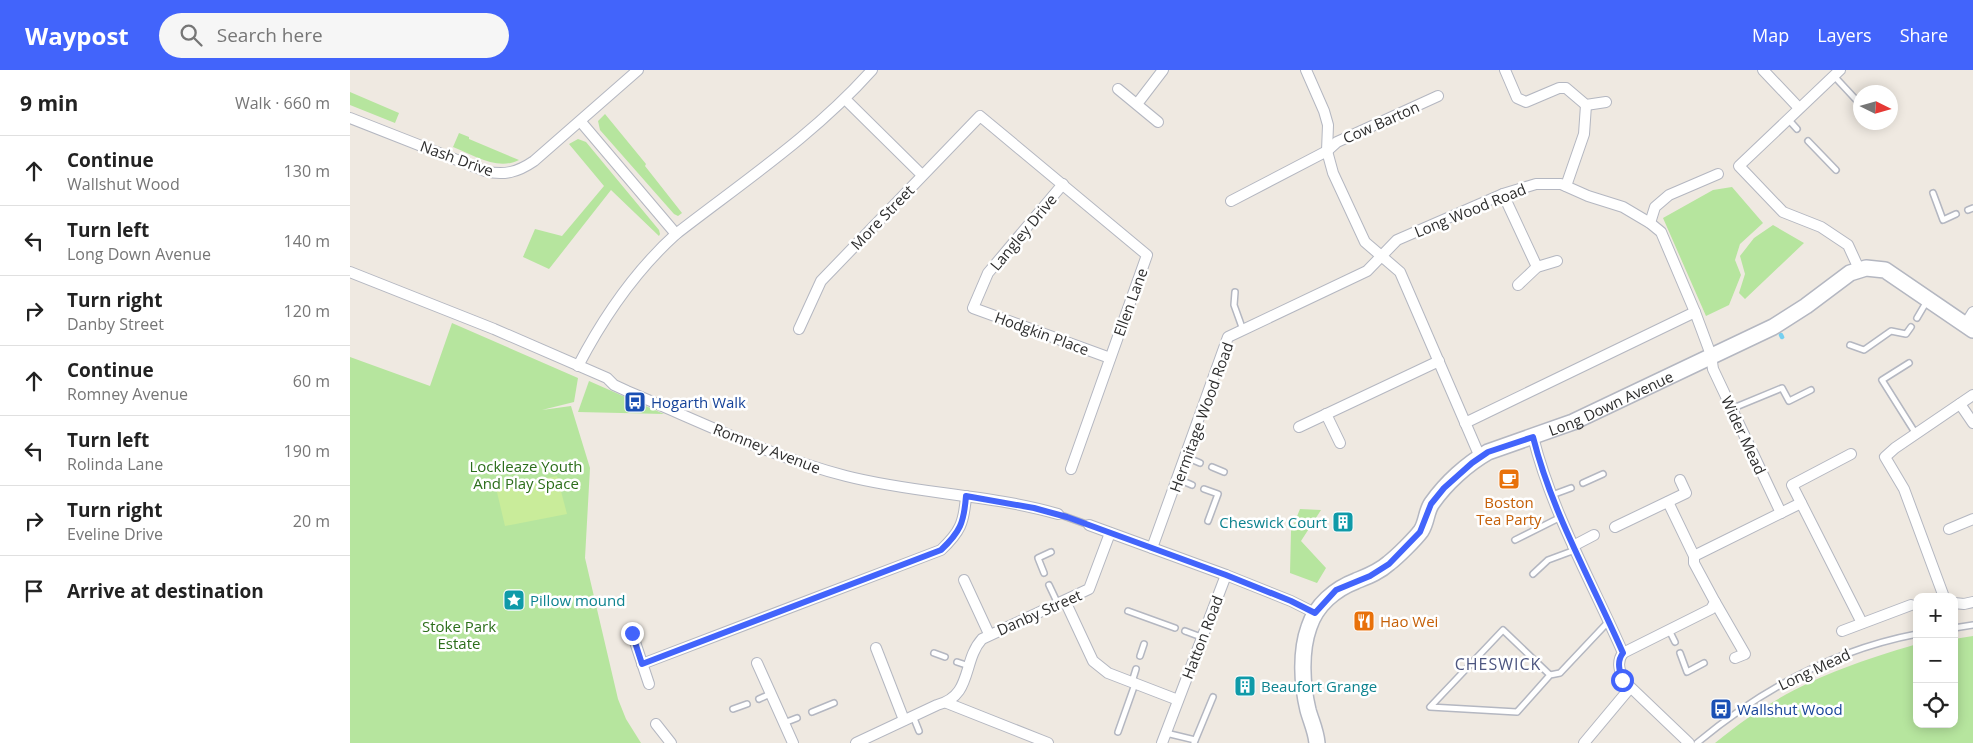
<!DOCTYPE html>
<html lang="en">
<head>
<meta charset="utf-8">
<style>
  :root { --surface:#fff; --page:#f6f6f6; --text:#222; --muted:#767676; --line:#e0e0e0; --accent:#4264fb }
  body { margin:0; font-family:"Open Sans",sans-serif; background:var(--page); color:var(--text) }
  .controls { position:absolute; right:15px; bottom:15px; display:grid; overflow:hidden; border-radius:10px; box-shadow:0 2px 12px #0003 }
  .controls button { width:45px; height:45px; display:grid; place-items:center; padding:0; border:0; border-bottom:1px solid var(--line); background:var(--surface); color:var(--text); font:25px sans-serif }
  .compass { position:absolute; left:1503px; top:15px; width:45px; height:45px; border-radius:50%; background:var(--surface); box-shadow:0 2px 12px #0003; rotate:95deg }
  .stop { position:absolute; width:15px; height:15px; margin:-11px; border:4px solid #4264fb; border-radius:50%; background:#fff }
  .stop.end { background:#4264fb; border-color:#fff; box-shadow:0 1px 5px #0008 }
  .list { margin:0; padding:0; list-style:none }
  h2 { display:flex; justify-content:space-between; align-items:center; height:65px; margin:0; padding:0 20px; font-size:21px }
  h2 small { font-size:16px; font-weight:400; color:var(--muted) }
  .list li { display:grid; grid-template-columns:32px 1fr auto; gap:15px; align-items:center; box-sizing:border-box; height:70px; padding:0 20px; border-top:1px solid var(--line) }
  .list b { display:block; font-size:19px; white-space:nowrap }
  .list p { margin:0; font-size:16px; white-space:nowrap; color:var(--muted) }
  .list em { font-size:16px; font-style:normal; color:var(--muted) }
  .icon { flex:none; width:28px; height:28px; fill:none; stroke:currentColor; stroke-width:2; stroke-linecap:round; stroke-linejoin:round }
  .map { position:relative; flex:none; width:1623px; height:673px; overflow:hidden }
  header { display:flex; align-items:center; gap:30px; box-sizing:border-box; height:70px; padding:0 25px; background:var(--accent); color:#fff }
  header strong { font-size:24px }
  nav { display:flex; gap:28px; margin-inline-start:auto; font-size:18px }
  .search { width:350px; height:45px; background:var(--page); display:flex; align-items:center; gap:12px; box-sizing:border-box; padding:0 18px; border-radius:28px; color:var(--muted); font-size:19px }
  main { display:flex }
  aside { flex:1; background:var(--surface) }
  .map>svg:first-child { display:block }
  .green { fill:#b6e59e }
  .pitch { fill:#c9ec9a }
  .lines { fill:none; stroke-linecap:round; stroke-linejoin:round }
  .stream { stroke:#75cff0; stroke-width:4.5 }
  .lane-casing { stroke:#b4b7c1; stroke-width:8 }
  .street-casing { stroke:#b4b7c1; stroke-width:12 }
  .secondary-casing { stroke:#b4b7c1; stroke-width:18 }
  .lane { stroke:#fff; stroke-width:5 }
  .street { stroke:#fff; stroke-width:10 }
  .secondary { stroke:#fff; stroke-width:15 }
  .route { stroke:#4264fb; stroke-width:6 }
  .labels { text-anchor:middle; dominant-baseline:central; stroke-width:5; stroke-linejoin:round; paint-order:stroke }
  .street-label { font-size:15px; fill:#2e2e2e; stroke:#fff }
  .transit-label { font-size:15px; fill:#164399; stroke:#fff; text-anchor:start }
  .park-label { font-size:15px; fill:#2c6e1b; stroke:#fff }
  .food-label { font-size:15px; fill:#c56008; stroke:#fff }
  .culture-label { font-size:15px; fill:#0d838f; stroke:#fff; text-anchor:start }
  .neighbourhood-label { font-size:16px; letter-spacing:1px; fill:#4d5680; stroke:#fff }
</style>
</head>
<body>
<header>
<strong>Waypost</strong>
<div class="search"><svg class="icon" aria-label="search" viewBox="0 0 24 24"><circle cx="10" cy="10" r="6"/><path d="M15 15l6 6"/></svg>Search here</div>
<nav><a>Map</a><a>Layers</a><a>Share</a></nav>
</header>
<main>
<aside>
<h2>9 min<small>Walk · 660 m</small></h2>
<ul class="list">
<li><svg class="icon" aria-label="ahead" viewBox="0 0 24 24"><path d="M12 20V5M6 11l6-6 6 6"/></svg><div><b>Continue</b><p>Wallshut Wood</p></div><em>130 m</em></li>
<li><svg class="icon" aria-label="left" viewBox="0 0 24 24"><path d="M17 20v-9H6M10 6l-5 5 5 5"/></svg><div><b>Turn left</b><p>Long Down Avenue</p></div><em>140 m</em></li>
<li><svg class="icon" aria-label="right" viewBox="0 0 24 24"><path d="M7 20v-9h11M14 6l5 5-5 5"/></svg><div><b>Turn right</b><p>Danby Street</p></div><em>120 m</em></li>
<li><svg class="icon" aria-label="ahead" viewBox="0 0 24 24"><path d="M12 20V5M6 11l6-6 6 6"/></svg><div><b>Continue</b><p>Romney Avenue</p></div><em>60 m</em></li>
<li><svg class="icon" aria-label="left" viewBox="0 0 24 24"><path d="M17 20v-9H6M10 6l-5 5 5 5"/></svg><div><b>Turn left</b><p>Rolinda Lane</p></div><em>190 m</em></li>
<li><svg class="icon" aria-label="right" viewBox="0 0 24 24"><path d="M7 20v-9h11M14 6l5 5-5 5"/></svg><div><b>Turn right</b><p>Eveline Drive</p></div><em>20 m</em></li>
<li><svg class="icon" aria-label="arrive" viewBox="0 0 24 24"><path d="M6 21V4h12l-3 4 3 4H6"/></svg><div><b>Arrive at destination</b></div></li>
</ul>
</aside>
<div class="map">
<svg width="1623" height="673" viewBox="0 0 1623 673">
  <rect width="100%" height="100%" fill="#efe9e1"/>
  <g class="green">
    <path d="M0,22l49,21 -4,10 -45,-18z"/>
    <path d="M255,44l41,50 -1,2 37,47 -4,3 -4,-2 -74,-84 -2,-9z"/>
    <path d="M109,63l10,4v2l50,21c-22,11 -45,-5 -66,-13z"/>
    <path d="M228,69l8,3 73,88 1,4 -1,2 -48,-46 -62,79 -26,-12 12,-28 27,7 42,-50 -35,-42z"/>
    <path d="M1382,117l31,36 -23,21 -5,16 6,15 -12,30 -23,11 -43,-98 50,-28z"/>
    <path d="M1423,155l31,18 -59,56 -6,-6 6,-19 -5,-18 14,-18z"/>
    <path d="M102,253l126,55 -4,24 -32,8 29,-4 19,62 -5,90 33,141 8,20 15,24h-291v-386l80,29z"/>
    <path d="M239,311l75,33 -86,-2z"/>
    <path d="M950,439l21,1 -20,31 25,27 -9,15 -27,-10 1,-42z"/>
    <path d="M1623,566v107h-258c64,-53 123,-76 202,-99v80h37v-85z"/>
  </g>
  <path class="pitch" d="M207,406l10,38 -62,12 -9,-38z"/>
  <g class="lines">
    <path class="stream" d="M1431,265l1,2"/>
    <g class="lane-casing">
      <g id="lane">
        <path d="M1484,6l26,28"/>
        <path d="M1438,49l9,10"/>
        <path d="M1458,71l28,29"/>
        <path d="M1583,123l10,27 13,-6"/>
        <path d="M1618,140l5,-2"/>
        <path d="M885,222l-1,13 9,25"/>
        <path d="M1567,248l10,-17"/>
        <path d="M1500,275l14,5 27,-19 15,3 5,-7"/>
        <path d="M1559,293l-27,17 34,54"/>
        <path d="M1381,339l51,-21 7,13 22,-11"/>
        <path d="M836,387l14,6"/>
        <path d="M862,397l12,5"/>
        <path d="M828,409l14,6"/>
        <path d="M1233,413l20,-9"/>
        <path d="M854,419l14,5 -10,27"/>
        <path d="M1202,425l19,-7"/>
        <path d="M708,444l31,11"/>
        <path d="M1165,470l46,-23"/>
        <path d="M694,503l-6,-15 13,-6"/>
        <path d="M1183,504l15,-14 27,-10"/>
        <path d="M699,515l9,19"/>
        <path d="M778,541l47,17"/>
        <path d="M1604,558l19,-3"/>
        <path d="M1319,560l6,12"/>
        <path d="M835,561l16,6"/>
        <path d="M584,583l11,4"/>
        <path d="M1330,583l7,19 17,-9"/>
        <path d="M790,586l4,-12"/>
        <path d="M607,592l12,4"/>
        <path d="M1200,605l-47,-45 -73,77 87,5 33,-37 10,-2 49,-52"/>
        <path d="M782,612l4,-13"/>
        <path d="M409,629l11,-5"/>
        <path d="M383,639l14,-5"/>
        <path d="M462,642l22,-9"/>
        <path d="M563,646l6,15"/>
        <path d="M434,653l13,-5"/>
        <path d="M768,662l17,-48"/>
        <path d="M816,663l29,7"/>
        <path d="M844,673l19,-46"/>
        <path d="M1347,673c65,-54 136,-93 220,-109"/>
      </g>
    </g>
    <g class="street-casing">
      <g id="street">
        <path d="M956,0l18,41 4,14 -1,26 6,22 32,69 35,30 80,185"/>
        <path d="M1155,0l12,28 9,4 33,-14h7l20,17 20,-3"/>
        <path d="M1413,0l36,38"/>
        <path d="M1490,0l-101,96 44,46 38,15 27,18 11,24"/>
        <path d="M768,19l40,33"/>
        <path d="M495,29l77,76"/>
        <path d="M787,34l26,-34"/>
        <path d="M0,48l135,53c19,5 33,1 49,-10l104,-91"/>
        <path d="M231,52l95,112"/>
        <path d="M713,114l-75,89 -15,35 137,50"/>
        <path d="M1216,116l18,-52 2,-29"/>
        <path d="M1153,124l34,73"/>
        <path d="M881,131l96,-50 10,-9 101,-46"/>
        <path d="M1300,153l5,-16 14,-12 49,-21"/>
        <path d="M0,202l144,57 113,49 7,7 13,6c72,30 144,66 219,85 70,18 143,18 212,38"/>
        <path d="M1168,215l19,-18 20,-6"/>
        <path d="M1615,255l8,-13"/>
        <path d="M449,259l22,-48 159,-165 167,139 -76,214"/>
        <path d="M228,296c26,-50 56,-94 98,-132 67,-52 139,-100 196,-164"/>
        <path d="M1610,334l13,19"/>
        <path d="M976,344l14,29"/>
        <path d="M1115,353l230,-111"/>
        <path d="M949,357l140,-66"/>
        <path d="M1183,367c19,76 59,145 90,216 -7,9 -3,18 0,27l66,63"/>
        <path d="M1501,384l-59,31 70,138"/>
        <path d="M1318,432l26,54"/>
        <path d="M739,455l137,50 65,26 24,12"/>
        <path d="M1265,457l71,-34 -6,-13"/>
        <path d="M1599,459l24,-10"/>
        <path d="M1223,476l21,-11"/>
        <path d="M802,478l76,-211 139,-66 30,-31 106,-46 33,-10h25l27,12 35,11 27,16 11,9 34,80 16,43 2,14 68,144"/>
        <path d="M614,510l25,54"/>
        <path d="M1594,527l-40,-108 -19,-32 10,-9 78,-53"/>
        <path d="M715,531l28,60 15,12 70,27"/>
        <path d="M1365,532l30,52 -10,4"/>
        <path d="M1604,533l10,1 9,-2"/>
        <path d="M1492,561l69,-26"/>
        <path d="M282,563l17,51"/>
        <path d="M526,578l28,72"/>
        <path d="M1273,583l88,-44 4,-7 -21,-39v-7l107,-53"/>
        <path d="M407,593l36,80"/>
        <path d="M292,594l299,-114c19,-18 23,-27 25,-54"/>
        <path d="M597,633l101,40"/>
        <path d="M306,654l15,19"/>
        <path d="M506,673l81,-38c36,-9 25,-44 45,-66l107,-50 21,-56"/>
        <path d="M812,673l64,-168"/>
        <path d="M1234,673l46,-55"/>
      </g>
    </g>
    <g class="secondary-casing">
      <g id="secondary">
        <path id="s1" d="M967,673c-1,-12 -6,-22 -9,-33 -6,-25 -8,-58 1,-83 7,-22 26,-38 47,-46 12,-5 23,-9 33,-18 9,-7 26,-24 32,-32 6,-9 5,-20 11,-28 14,-20 35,-39 56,-51l85,-30 200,-95 33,-21 44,-33 16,-5 19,2 88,60"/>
      </g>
    </g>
    <use href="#lane" class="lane"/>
    <use href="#street" class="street"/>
    <use href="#secondary" class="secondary"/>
  </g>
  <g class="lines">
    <path class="route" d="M282,563l10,31 299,-114c19,-18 23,-27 25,-54l68,12 33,9 159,58 65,26 24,12 21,-23 34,-14 19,-12 31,-32 11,-28 13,-16 28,-25 16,-11 45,-15c19,76 59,145 90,216 -7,9 -3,18 -1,27"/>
  </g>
  <defs>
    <g id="bus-square" transform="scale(1.125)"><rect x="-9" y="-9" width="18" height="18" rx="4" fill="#1a4fb4" stroke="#fff"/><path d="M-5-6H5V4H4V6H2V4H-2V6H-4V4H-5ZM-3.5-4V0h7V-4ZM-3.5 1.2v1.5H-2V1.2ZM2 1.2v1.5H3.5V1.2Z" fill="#fff"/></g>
    <g id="cafe-square" transform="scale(1.125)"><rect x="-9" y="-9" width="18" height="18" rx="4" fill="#e8710a" stroke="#fff"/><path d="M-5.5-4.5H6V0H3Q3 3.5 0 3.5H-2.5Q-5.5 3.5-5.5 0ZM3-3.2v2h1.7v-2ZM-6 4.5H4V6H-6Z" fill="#fff"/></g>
    <g id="building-square" transform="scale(1.125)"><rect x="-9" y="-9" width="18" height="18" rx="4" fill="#0f9aa8" stroke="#fff"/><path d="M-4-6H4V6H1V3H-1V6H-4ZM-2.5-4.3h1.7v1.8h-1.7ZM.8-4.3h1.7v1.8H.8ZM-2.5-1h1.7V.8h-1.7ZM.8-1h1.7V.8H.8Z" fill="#fff"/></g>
    <g id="sight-square" transform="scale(1.125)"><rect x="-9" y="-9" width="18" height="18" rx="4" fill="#0f9aa8" stroke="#fff"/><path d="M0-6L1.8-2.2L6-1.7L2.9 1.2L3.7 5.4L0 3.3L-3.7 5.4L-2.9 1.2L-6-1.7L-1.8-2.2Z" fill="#fff"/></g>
    <g id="restaurant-square" transform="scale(1.125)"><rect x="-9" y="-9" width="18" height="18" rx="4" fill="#e8710a" stroke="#fff"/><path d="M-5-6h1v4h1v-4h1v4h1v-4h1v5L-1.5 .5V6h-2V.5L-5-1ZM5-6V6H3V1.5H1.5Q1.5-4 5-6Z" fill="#fff"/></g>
  </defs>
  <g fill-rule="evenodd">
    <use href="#bus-square" x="285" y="332"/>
    <use href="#cafe-square" x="1159" y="409"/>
    <use href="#building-square" x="993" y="452"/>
    <use href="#sight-square" x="164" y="530"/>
    <use href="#restaurant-square" x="1014" y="551"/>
    <use href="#building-square" x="895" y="616"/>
    <use href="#bus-square" x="1371" y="639"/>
  </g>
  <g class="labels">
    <g class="street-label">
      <text transform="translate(1031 52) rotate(-24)">Cow Barton</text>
      <text transform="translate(107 88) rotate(20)">Nash Drive</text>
      <text transform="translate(1120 140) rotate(-22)">Long Wood Road</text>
      <text transform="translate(532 147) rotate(-46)">More Street</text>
      <text transform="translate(673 162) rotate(-50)">Langley Drive</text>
      <text transform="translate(780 232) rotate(-70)">Ellen Lane</text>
      <text transform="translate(692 263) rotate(20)">Hodgkin Place</text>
      <text stroke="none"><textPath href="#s1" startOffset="508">Long Down Avenue</textPath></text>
      <text transform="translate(851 347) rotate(-70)">Hermitage Wood Road</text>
      <text transform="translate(1394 365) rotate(65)">Wider Mead</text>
      <text transform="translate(417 378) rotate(21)">Romney Avenue</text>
      <text transform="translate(689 542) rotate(-24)">Danby Street</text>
      <text transform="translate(852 567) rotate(-69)">Hatton Road</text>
      <text transform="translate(1464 599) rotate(-25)">Long Mead</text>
    </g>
    <g class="transit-label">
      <text x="301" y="332">Hogarth Walk</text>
      <text x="1387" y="639">Wallshut Wood</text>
    </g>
    <g class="park-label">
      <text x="176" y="396">Lockleaze Youth<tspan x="176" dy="17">And Play Space</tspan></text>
      <text x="109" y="556">Stoke Park<tspan x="109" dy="17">Estate</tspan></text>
    </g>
    <g class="food-label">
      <text x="1159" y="432">Boston<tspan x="1159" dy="17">Tea Party</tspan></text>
      <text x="1030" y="551" text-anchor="start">Hao Wei</text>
    </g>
    <g class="culture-label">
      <text x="977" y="452" text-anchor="end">Cheswick Court</text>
      <text x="180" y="530">Pillow mound</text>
      <text x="911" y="616">Beaufort Grange</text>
    </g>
    <g class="neighbourhood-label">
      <text x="1148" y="594">CHESWICK</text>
    </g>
  </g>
</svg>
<div class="controls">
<button>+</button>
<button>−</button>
<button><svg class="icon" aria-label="locate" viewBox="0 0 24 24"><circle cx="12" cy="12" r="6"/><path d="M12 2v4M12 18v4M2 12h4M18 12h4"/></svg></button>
</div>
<svg class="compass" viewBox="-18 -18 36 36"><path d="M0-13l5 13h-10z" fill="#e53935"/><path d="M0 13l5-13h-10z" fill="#767676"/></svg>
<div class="stop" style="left:1272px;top:610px"></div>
<div class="stop end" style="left:282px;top:563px"></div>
</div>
</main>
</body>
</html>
